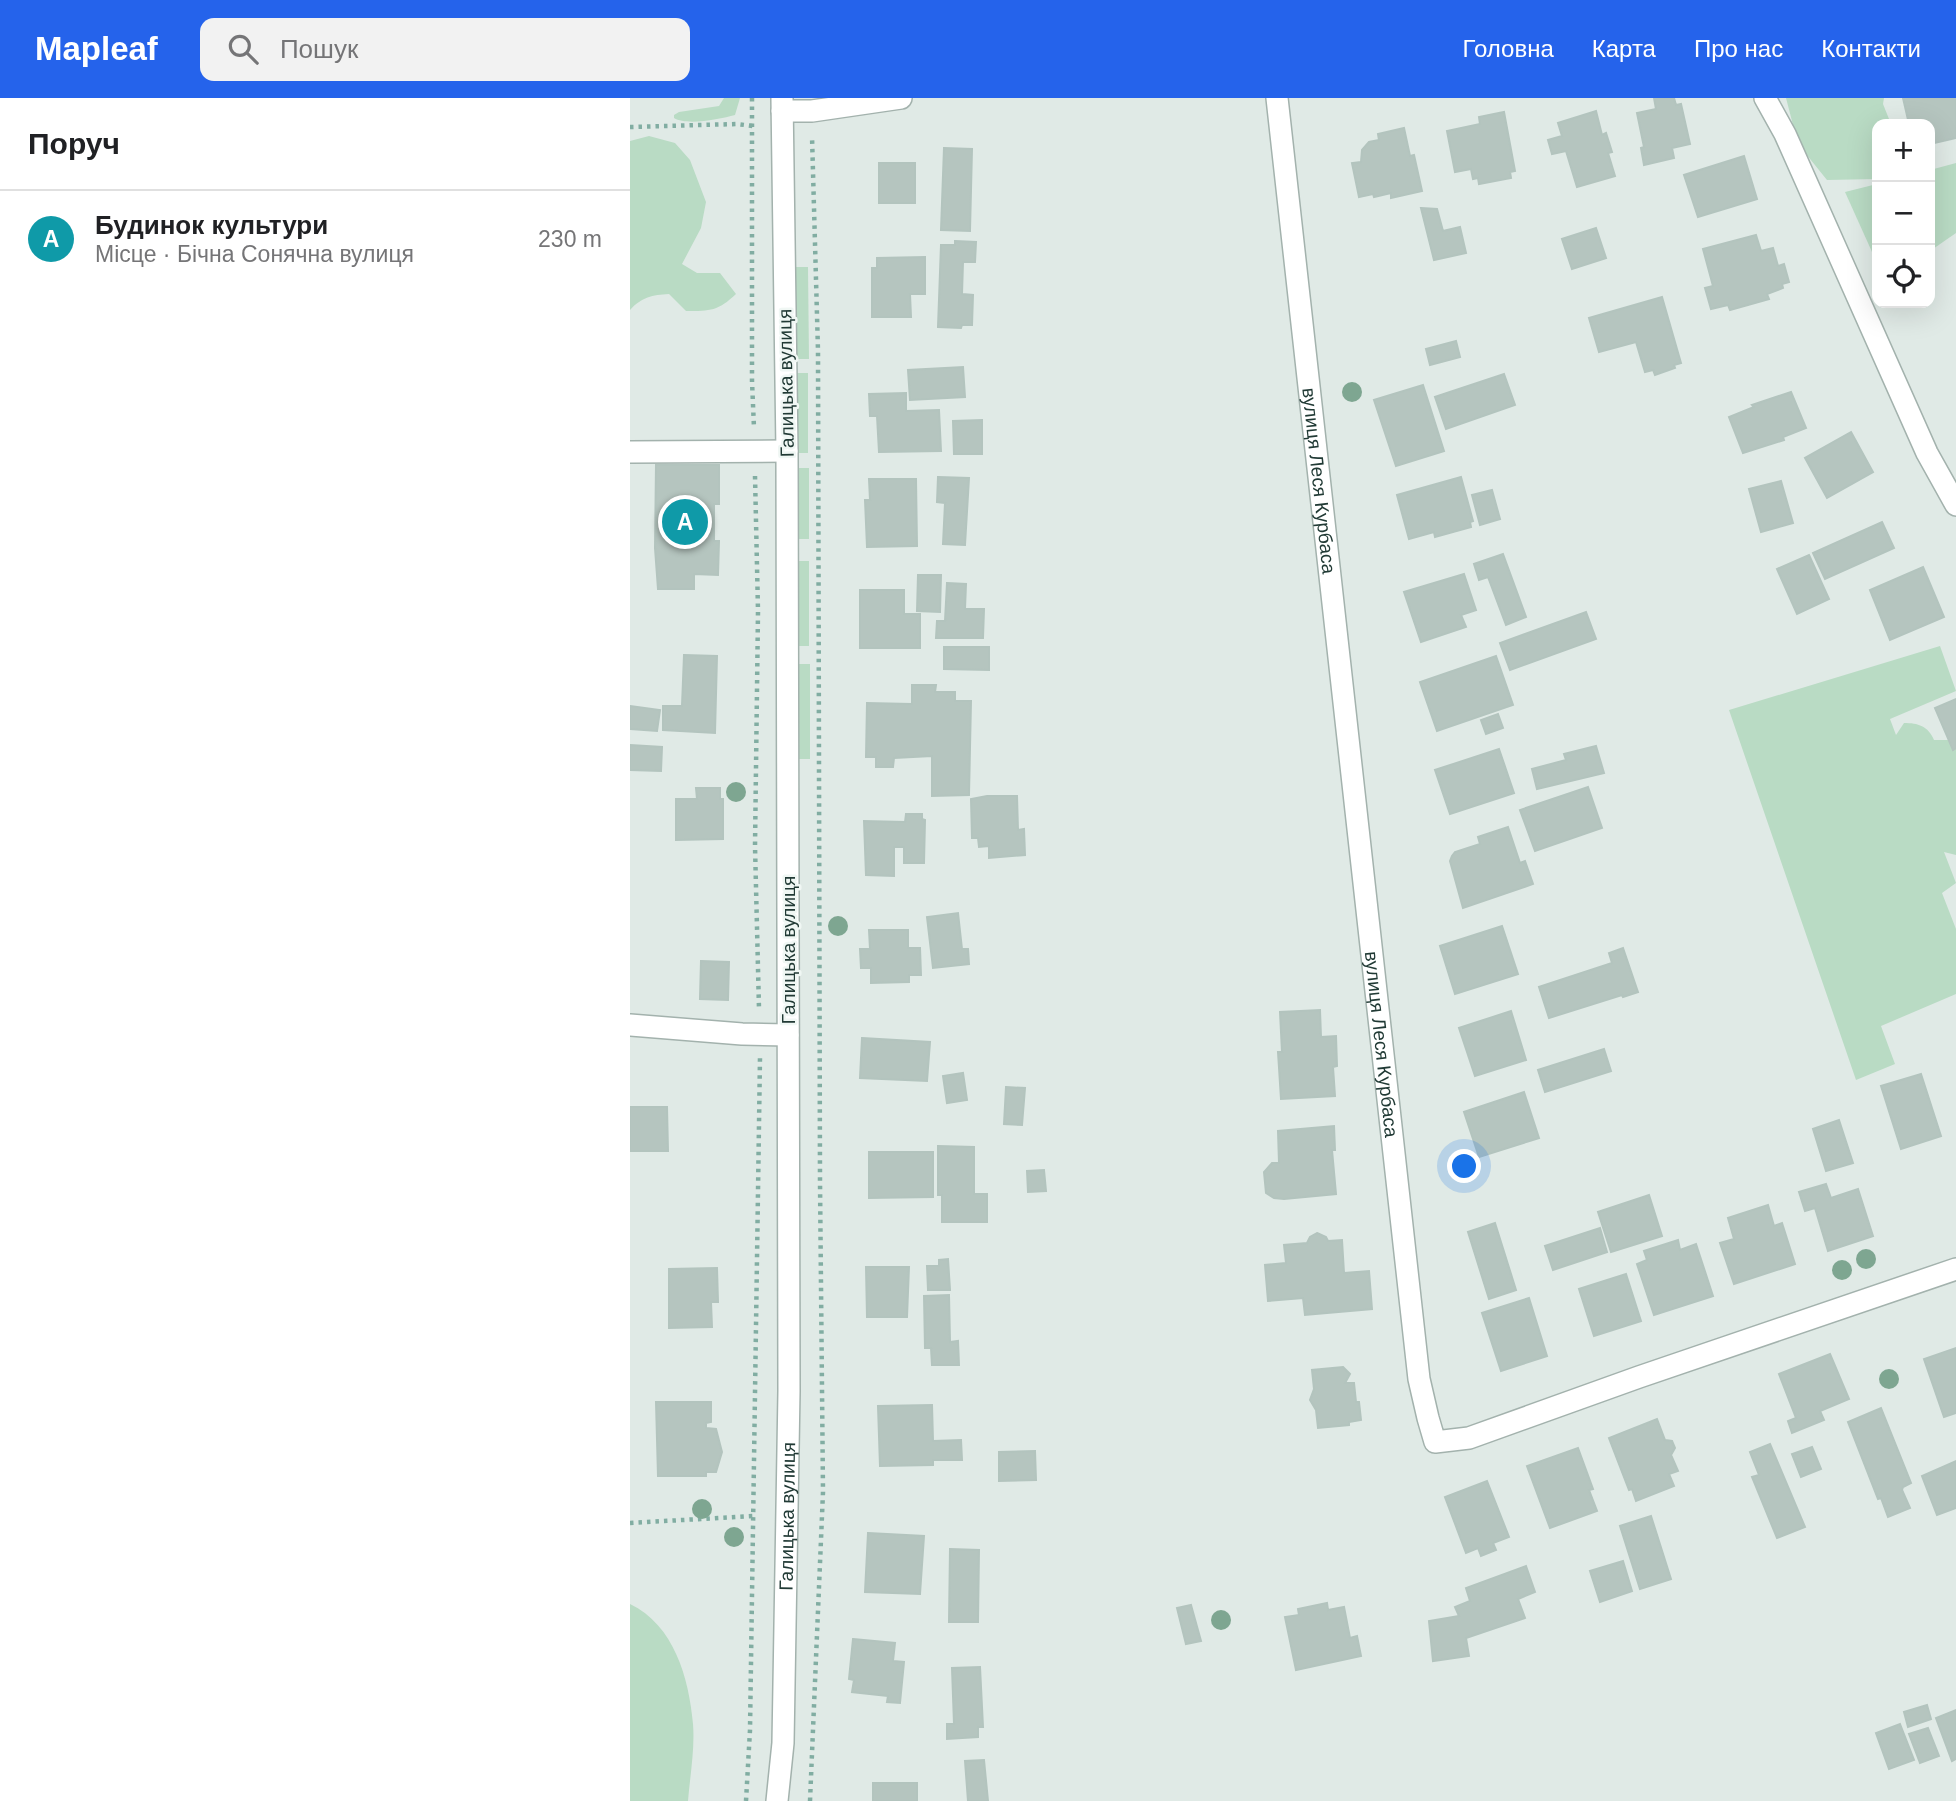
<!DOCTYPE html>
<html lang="uk">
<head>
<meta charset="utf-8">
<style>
  :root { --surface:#fff; --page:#f2f2f2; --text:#202124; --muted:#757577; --line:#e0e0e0; --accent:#2563eb }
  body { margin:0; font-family:Arial,sans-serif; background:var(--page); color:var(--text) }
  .controls { position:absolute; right:21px; top:21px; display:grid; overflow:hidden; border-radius:14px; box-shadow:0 7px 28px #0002 }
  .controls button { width:63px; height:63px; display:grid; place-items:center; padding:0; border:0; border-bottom:2px solid var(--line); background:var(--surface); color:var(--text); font:35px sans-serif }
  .you { position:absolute; left:835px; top:1069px; width:24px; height:24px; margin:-18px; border:5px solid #fff; border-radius:50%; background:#1a73e8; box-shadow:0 0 0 10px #1a73e833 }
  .badge { display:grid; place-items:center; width:46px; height:46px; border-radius:50%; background:var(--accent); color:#fff; font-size:23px; font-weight:700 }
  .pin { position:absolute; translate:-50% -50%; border:4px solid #fff; box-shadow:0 2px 7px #0006 }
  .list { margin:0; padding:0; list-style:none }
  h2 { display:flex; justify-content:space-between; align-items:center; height:91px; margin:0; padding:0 28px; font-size:30px }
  h2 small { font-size:23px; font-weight:400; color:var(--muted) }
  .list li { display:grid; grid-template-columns:46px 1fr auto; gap:21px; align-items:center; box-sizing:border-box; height:98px; padding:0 28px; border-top:2px solid var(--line) }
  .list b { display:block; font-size:26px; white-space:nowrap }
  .list p { margin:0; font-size:23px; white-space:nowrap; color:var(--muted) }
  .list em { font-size:23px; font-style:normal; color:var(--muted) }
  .icon { flex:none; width:38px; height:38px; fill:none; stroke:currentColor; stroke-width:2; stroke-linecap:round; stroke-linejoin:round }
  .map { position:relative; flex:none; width:1326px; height:1703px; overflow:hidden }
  header { display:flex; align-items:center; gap:42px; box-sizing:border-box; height:98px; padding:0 35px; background:var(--accent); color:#fff }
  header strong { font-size:33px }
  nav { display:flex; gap:38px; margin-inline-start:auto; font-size:24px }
  .search { width:490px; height:63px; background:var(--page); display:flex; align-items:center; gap:18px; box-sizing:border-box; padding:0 24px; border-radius:14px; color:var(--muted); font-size:26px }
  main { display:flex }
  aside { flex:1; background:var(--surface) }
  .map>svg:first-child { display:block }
  .green { fill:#b9dbc4 }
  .building { fill:#b5c5bf; stroke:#b3c4be; stroke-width:2 }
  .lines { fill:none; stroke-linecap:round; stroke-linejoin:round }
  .minor-casing { stroke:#a3b2ad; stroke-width:24 }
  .path { stroke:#81ada2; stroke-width:4.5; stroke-dasharray:3.5 5; stroke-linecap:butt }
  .minor { stroke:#fff; stroke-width:21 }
  .tree { fill:#7ea691 }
  .labels { text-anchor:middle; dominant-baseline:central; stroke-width:5; stroke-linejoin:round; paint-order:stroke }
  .street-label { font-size:19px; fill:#213a35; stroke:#f0f7f4 }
</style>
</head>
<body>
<header>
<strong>Mapleaf</strong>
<div class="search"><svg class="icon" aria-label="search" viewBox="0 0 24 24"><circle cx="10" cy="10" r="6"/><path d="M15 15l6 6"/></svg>Пошук</div>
<nav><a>Головна</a><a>Карта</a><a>Про нас</a><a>Контакти</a></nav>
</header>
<main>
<aside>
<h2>Поруч<small></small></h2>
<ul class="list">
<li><span class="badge" style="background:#0f9aa8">A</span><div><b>Будинок культури</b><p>Місце · Бічна Сонячна вулиця</p></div><em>230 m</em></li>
</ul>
</aside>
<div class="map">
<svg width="1326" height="1703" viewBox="0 0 1326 1703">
  <rect width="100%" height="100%" fill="#e0eae6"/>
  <g class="green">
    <path d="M94,0h16l-5,17c-15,4 -48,11 -61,3v-3l5,-3 40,-6z"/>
    <path d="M1156,0h98l-1,6 8,20h-14v55l-50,1 -29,-36z"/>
    <path d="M19,38l26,7 15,17 16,42 -5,26 -19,36 15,9h23l16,21c-18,17 -25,17 -50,17l-17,-17c-17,1 -27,3 -39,16v-169z"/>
    <path d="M1326,65v70l-26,18v-81z"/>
    <path d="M1247,86v79l-32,-71z"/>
    <path d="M164,169h14l1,92h-15z"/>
    <rect x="165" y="275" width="13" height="80"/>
    <path d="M164,370h15v71h-16z"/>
    <rect x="166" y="463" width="13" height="85"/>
    <path d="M1310,548l16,45 -66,28 6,16 8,-12c14,0 24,3 30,17h15l7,4v111l-12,-3 12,31 -14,10 14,36v65l-75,32 14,38 -39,16 -127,-370z"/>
    <rect x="166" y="566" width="14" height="95"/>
    <path d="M0,1506c44,21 59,74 63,120 2,25 -3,52 -5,77h-58z"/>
  </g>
  <g class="building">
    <path d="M1024,0h20l2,7 5,-1 9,40 -18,4 2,10 -30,7 -3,-17 3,-1 -7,-34 19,-4z"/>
    <path d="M1273,0h53v40l-26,6v-20h-21z"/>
    <path d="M966,13l6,24 4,-2 6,19 -4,1 7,23 -38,11 -11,-36 -14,3 -4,-14 14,-4 -4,-13z"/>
    <path d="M874,14l11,59 -5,1 1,6 -32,6 -1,-6 -5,1 -2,-10 -16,3 -8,-41 33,-7 -1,-7z"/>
    <path d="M774,30l6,28 4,-1 8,36 -31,7v-5l-17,4 -1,-3 -14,3 -7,-34 9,-1 1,-12 7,-8 10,-2 -1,-6z"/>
    <path d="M314,50l28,1 -2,82 -29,-1z"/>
    <path d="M1114,58l13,43 -59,18 -14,-42z"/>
    <rect x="249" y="65" width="36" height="40"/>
    <path d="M791,110l16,1 6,22 17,-4 6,26 -32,7z"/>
    <path d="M966,130l10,30 -34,11 -10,-30z"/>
    <path d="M1126,137l5,16 12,-3 5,18 6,-2 5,18 -7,2 1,4 -16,6 2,5 -39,11 -2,-5 -17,4 -6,-21 8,-2 -10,-37z"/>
    <path d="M325,143l21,1 -1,20h-12l-1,32 11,1 -1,30h-10l-1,3 -23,-1 3,-82h14z"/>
    <path d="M295,159v37h-15l1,23h-39v-49h5v-10z"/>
    <path d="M1032,199l19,66 -7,2 1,3 -20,7 -2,-5 -8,2 -9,-30 -37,10 -10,-34z"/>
    <path d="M826,243l4,16 -30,8 -4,-16z"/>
    <path d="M333,269l2,30 -55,3 -2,-30z"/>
    <path d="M874,276l11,31 -69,24 -11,-32z"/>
    <path d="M793,287l21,66 -48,15 -22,-66z"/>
    <path d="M1161,294l15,36 -23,9 1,3 -41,13 -14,-36 25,-10 -2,-2z"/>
    <path d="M276,295v18l33,-1 2,41 -62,1 -2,-36h-7l-1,-22z"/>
    <path d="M352,322v34h-28l-1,-33z"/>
    <path d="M1221,334l22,40 -46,26 -22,-40z"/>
    <path d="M26,367h63v39h-5v37h5l-1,34 -24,-1v15h-36l-3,-41z"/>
    <path d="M308,379l31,1 -4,67 -22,-1 2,-41 -8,-1z"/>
    <path d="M831,379l12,44 -3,1 1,5 -36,10 -1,-5 -25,7 -12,-44z"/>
    <path d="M239,381h47l1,67 -50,1 -2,-47h5z"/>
    <path d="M1151,383l12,42 -32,9 -12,-43z"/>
    <path d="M862,392l8,29 -20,6 -8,-30z"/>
    <path d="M1252,424l12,26 -69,31 -12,-26z"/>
    <path d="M873,456l23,63 -20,8 -18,-48 -9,3 -5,-16z"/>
    <path d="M1179,457l20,44 -32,15 -20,-45z"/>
    <path d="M1293,469l21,50 -54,23 -20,-50z"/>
    <path d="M834,476l12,36 -15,5 5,12 -45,15 -17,-50z"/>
    <path d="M288,477h23l-1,37 -23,-1z"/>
    <path d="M317,485l19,1 -1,25h19l-1,29h-47l1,-17h8z"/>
    <path d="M230,492h44v24h16v34h-60z"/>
    <path d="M956,514l10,27 -86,31 -10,-27z"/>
    <path d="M314,549h45v23l-45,-1z"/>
    <path d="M54,557l33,1 -2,77 -52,-3v-24h19z"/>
    <path d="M866,558l17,49 -76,26 -17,-49z"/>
    <path d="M282,587h24l-1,7h20v9h16l-2,94 -37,1v-40l-38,2 -1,9h-17v-10h-10l1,-54 45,1z"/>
    <path d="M1326,601v49l-3,2 -18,-42z"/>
    <path d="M0,608l30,4 -3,21 -27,-2z"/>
    <path d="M868,616l5,14 -17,6 -5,-14z"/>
    <path d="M0,647l32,2 -1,24 -31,-1z"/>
    <path d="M966,648l8,27 -67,16 -5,-20 34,-9 -2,-6z"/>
    <path d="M869,651l15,44 -64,21 -15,-44z"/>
    <path d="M958,689l14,41 -67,23 -15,-41z"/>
    <path d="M66,690h24v11h3v40l-47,1v-41h21z"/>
    <path d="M357,698h30l1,34 6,-1 1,26 -36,3v-12l-10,1 -1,-9h-6l-1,-39z"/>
    <path d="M276,716h16v5l3,1 -1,43h-20v-16h-10v29l-28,-1 -2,-54 41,1z"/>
    <path d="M878,729l12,36 5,-2 8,23 -70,24 -13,-47 2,-5 3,-4 25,-8 -2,-7z"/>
    <path d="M328,815l4,36h6l1,15 -36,4 -6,-51z"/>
    <path d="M872,828l16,48 -63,20 -15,-48z"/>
    <path d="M239,832h39v18h12l1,27h-12v7l-38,1v-15h-10l-1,-19h10z"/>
    <path d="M993,850l15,44 -15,5 -1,-2 -73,23 -10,-31 73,-24 -3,-10z"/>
    <path d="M71,863l28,1 -1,38 -28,-1z"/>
    <path d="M690,912l1,27 15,-1 1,30 -4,1 2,29 -54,3 -3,-47h4l-2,-40z"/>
    <path d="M881,913l15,49 -51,16 -16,-48z"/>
    <path d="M232,940l68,4 -3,39 -67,-3z"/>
    <path d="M974,951l7,22 -66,21 -7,-22z"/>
    <path d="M333,975l4,27 -20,3 -4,-27z"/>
    <path d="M1291,976l20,62 -40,13 -20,-63z"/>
    <path d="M376,989l19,1 -3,37 -18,-1z"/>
    <path d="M894,994l15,46 -60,19 -15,-45z"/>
    <path d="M0,1009h37l1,44h-38z"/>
    <path d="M1209,1022l14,43 -27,8 -13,-42z"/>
    <path d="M704,1028l1,24h-3l4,44 -52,5 -10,-1 -8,-5 -2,-21 8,-9h7l-1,-32z"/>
    <path d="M308,1048l36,1v47h13v28h-45v-27h-4z"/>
    <path d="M239,1054h64v45l-64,1z"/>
    <path d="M414,1072l2,21 -18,1 -1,-21z"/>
    <path d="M1196,1086l5,14 27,-9 15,47 -45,15 -13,-43 -10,3 -6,-19z"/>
    <path d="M1019,1097l13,41 -51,16 -13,-40z"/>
    <path d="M1138,1107l6,21 8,-3 13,41 -61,20 -14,-41 14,-4 -6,-21z"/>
    <path d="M865,1125l21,67 -27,9 -21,-67z"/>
    <path d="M970,1130l7,24 -54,18 -8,-24z"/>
    <path d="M687,1135l9,4 2,4 14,-1 2,33 25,-2 3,38 -67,6 -2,-17 -35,3 -3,-36 21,-2 -2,-18 23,-2 3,-6z"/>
    <path d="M1048,1142l2,10 16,-6 17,52 -59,19 -17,-51 10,-4 -3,-9z"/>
    <path d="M318,1161l2,31h-22l-1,-24h12v-6z"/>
    <path d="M236,1169h43l-2,50h-40z"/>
    <path d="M87,1170l1,34h-7l1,25 -43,1v-59z"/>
    <path d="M996,1176l15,47 -47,15 -15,-47z"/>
    <path d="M319,1197l1,47 8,-1 1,24h-27l-1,-17h-6l-1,-52z"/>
    <path d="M899,1200l18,58 -46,15 -19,-58z"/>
    <path d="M1326,1250v65l-12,4 -20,-58z"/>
    <path d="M1200,1256l19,45 -29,12 4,9 -32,13 -4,-12 8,-3 -17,-44z"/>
    <path d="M713,1269l7,7 -5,9h9l2,19h3l2,18 -12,2v3l-31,3 -2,-18 -6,-10 4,-11 -2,-19z"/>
    <path d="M26,1304h55v20l-5,1v5l10,1 6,23 -6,20h-10v4h-48z"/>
    <path d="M302,1307l1,36 28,-1 1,20h-29v5l-53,1 -2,-60z"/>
    <path d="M1251,1310l30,75 -8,4 -1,3 8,18 -22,9 -7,-19 -3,1 -30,-77z"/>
    <path d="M1027,1321l8,21 7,1 3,7 -4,7 7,16 -9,3 5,12 -38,15 -4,-12 -3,1 -20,-52z"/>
    <path d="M1140,1346l35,83 -28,11 -25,-61 7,-2 -9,-23z"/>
    <path d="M1182,1349l9,22 -20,8 -9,-23z"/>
    <path d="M948,1350l15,41 -4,1 8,21 -47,17 -23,-62z"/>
    <path d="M405,1353l1,29 -37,1v-29z"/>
    <path d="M1326,1363v47l-19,7 -15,-39z"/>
    <path d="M857,1383l22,56 -16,6 3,7 -15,6 -3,-8 -12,5 -21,-56z"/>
    <path d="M1021,1418l20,63 -31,10 -20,-63z"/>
    <path d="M238,1435l56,3 -4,58 -55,-2z"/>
    <path d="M320,1451l29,1 -1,72h-29z"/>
    <path d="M993,1463l9,30 -32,11 -10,-31z"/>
    <path d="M896,1468l9,26 -17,7 7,19 -59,20 3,18 -36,5 -4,-40 30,-5 -4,-9 15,-6 -4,-13z"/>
    <path d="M697,1505l1,7 16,-3 6,31 7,-2 4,20 -65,14 -11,-53 14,-2 -1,-6z"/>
    <path d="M561,1507l10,36 -15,3 -9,-36z"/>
    <path d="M223,1541l42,4 -2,18 11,1 -4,41 -13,-1 1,-6 -36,-4 2,-12 -5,-1z"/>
    <path d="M350,1569l3,60h-5v10l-31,2v-15h7l-2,-56z"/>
    <path d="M1297,1607l4,14 -23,8 -4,-15z"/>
    <path d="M1326,1612v49l-4,2 -16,-43z"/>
    <path d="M1270,1626l14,36 -25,9 -13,-36z"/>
    <path d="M1298,1630l11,28 -19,7 -11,-29z"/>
    <path d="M354,1662l4,41h-20l-3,-40z"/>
    <rect x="243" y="1685" width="44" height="18"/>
  </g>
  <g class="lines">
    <g class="minor-casing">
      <g id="minor">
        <path id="s1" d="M647,0l142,1281 9,39 7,24 34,-4 170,-61 317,-108"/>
        <path d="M1135,0l20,36 142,319 29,52"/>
        <path d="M152,13h30l89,-13"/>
        <path d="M0,354l157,-1"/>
        <path d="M0,927l112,9 46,1"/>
        <path id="s2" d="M147,1703l6,-58 6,-352 -2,-940 -5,-353"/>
      </g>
    </g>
    <g class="path">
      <path d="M122,0v283l2,47"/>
      <path d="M0,29l107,-3 16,2"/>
      <path d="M125,378l3,135 -3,235 4,163"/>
      <path d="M0,1425l123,-7"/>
      <path d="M116,1703l4,-71 10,-673"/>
      <path d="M180,1703l13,-309 -3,-310 -2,-831 -6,-215"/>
    </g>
    <use href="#minor" class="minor"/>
  </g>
  <g class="tree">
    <circle cx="722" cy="294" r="10"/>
    <circle cx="106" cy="694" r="10"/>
    <circle cx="208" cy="828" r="10"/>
    <circle cx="1236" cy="1161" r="10"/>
    <circle cx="1212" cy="1172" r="10"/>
    <circle cx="1259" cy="1281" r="10"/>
    <circle cx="72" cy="1411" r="10"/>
    <circle cx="104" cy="1439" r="10"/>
    <circle cx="591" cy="1522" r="10"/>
  </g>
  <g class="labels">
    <g class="street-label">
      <text transform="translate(156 285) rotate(-91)">Галицька вулиця</text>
      <text stroke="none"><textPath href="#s1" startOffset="385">вулиця Леся Курбаса</textPath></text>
      <text transform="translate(158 852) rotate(-90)">Галицька вулиця</text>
      <text stroke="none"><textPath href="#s1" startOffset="952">вулиця Леся Курбаса</textPath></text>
      <text stroke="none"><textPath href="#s2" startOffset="285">Галицька вулиця</textPath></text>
    </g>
  </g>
</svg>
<div class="controls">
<button>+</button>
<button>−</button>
<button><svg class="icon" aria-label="locate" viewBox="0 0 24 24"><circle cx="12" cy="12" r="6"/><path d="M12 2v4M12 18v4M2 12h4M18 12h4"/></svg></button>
</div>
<div class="you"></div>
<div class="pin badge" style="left:55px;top:424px;background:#0f9aa8">A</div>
</div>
</main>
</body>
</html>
